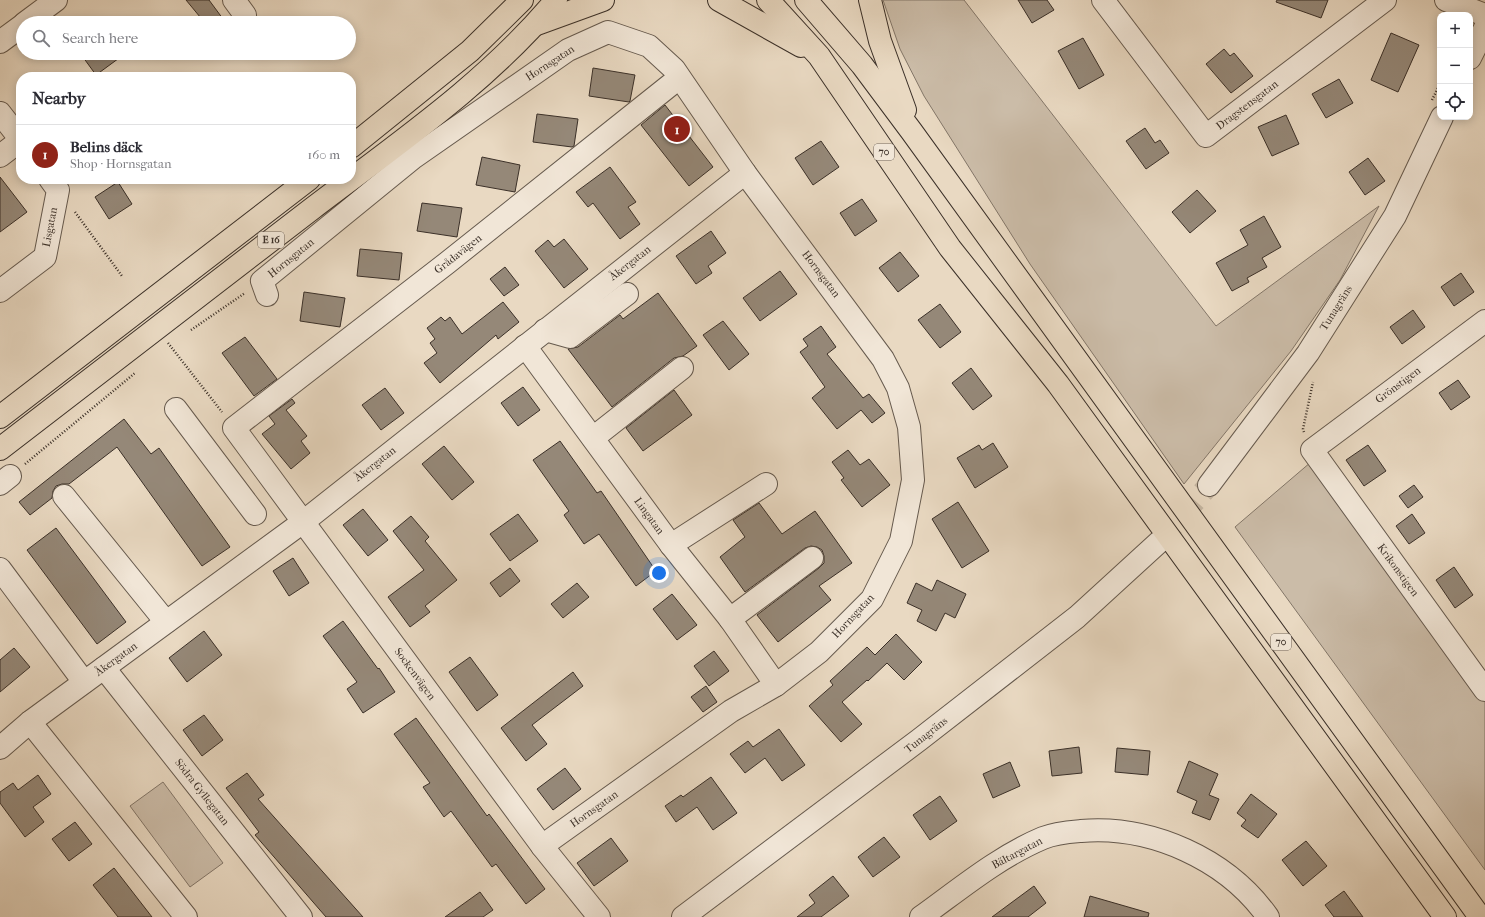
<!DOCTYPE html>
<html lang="en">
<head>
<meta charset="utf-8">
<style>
  :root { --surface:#fff; --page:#f2f2f3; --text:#2b2b33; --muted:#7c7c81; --line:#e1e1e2; --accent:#8f2418 }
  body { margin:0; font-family:"IM FELL French Canon",serif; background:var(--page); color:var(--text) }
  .controls { position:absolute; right:12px; top:12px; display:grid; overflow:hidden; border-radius:8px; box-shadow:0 2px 10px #0003 }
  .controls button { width:36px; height:36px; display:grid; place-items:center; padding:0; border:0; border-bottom:1px solid var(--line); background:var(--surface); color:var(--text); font:20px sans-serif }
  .you { position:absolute; left:659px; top:573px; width:14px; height:14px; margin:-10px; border:3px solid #fff; border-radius:50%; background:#1a73e8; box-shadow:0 0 0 6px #1a73e833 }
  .badge { display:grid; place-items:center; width:26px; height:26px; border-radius:50%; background:var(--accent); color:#fff; font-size:13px; font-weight:700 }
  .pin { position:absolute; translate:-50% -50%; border:2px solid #fff; box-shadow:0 1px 4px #0006 }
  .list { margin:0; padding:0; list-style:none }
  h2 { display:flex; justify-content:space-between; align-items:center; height:52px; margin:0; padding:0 16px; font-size:17px }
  h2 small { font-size:13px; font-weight:400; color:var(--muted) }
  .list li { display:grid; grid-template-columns:26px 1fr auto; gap:12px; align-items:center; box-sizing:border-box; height:60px; padding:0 16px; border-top:1px solid var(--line) }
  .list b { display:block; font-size:15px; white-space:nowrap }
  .list p { margin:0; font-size:13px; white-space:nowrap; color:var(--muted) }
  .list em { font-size:13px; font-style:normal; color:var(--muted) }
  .icon { flex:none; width:22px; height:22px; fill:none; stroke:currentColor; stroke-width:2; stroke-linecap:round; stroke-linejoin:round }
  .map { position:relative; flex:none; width:1485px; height:917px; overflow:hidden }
  .search { position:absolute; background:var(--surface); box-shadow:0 2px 10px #0003; left:16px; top:16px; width:340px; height:44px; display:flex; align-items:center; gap:10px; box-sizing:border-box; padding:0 14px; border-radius:22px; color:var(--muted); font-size:15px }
  .panel { position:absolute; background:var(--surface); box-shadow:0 2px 10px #0003; left:16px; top:72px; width:340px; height:112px; border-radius:16px }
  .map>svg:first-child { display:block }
  .green { fill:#cbbca8; stroke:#837668 }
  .building { fill:#958878; stroke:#3b3028 }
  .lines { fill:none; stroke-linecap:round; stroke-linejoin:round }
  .minor-tunnel { stroke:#c6b7a3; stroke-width:22; stroke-dasharray:22 11; stroke-linecap:butt }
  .minor-casing { stroke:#665a4e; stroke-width:24 }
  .highway-casing { stroke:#3b3028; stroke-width:24 }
  .path { stroke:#3b3028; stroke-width:2.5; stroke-dasharray:1 2; stroke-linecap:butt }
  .minor { stroke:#f1e6d7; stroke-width:22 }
  .highway { stroke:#e9d9c2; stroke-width:22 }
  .labels { text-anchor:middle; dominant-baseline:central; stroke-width:3; stroke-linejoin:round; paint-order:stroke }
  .shield { fill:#f1e6d7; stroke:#72675c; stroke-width:1 }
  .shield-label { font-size:10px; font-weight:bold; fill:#3b3028 }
  .street-label { font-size:11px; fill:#3b3028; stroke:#f1e6d7 }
</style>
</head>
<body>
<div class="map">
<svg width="1485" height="917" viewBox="0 0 1485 917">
  <rect width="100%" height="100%" fill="#e9d9c2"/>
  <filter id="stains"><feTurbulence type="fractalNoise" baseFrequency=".005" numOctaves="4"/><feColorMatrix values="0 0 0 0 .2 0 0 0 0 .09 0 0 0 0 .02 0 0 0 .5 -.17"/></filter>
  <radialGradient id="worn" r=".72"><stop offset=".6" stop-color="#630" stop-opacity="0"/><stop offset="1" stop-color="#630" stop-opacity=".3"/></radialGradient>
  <g class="green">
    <path d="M883,0h81l252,326 163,-120 -39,74 -49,71 -107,133 -154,-220 -106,-168 -24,-47z"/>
    <path d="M1311,462l174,236v172l-250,-343z"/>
    <path d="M163,782l60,81 -33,24 -60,-81z"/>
  </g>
  <g class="building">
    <path d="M186,0h23l17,23h-21z"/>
    <path d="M1018,0h29l7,10 -22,13z"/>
    <path d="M1277,0h51l-7,18 -45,-16z"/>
    <path d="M1391,33l28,12 -21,47 -27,-12z"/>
    <path d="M1083,38l21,37 -25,14 -21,-38z"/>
    <path d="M1224,49l6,7 4,-3 19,23 -22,17 -25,-29z"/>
    <path d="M80,53h46l-30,22z"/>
    <path d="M593,68l42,7 -5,26 -1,1 -40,-6z"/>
    <path d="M1339,79l14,24 -27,15 -14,-24z"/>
    <path d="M665,105l48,62 -24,19 -48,-61z"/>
    <path d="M537,114l41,5 -4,27 -2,1 -39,-5z"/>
    <path d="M1286,115l13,29 -27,12 -14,-29z"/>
    <path d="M1145,128l10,15 5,-3 9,13 -23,16 -20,-28z"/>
    <path d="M821,141l18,26 -26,18 -18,-27z"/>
    <path d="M482,157l38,8 -5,27 -39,-7z"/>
    <path d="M1368,158l17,23 -20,14 -16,-23z"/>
    <path d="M610,167l26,35 -8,5 12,17 -20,15 -27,-36 -5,4 -12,-15z"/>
    <path d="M0,177l27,35 -27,20z"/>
    <path d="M118,182l14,22 -23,15 -14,-22z"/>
    <path d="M1197,190l19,21 -26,22 -18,-21z"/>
    <path d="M862,199l15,22 -22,15 -15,-23z"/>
    <path d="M422,203l40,5 -5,29 -40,-6z"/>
    <path d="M1264,216l17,31 -19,11 5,9 -20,11 2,4 -17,9 -16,-28 32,-18 -8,-15z"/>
    <path d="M711,231l15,22 -18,13 4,7 -16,11 -20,-28z"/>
    <path d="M564,239l24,30 -24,19 -29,-37 13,-11 6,7z"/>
    <path d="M360,249l42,4 -3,27 -42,-4z"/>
    <path d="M900,252l19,24 -21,16 -19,-24z"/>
    <path d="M505,267l14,18 -15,11 -14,-17z"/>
    <path d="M780,271l17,23 -37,27 -17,-23z"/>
    <path d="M1461,273l13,19 -20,14 -13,-19z"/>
    <path d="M304,292l41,6 -5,29 -40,-6z"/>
    <path d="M658,293l39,53 -14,10 -9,2 -62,49 -44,-58 10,-2 42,-32 3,4z"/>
    <path d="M503,302l16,20 -21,17 -2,-4 -56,48 -16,-20 13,-10 -7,-10 5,-4 -8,-11 14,-11 4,4 5,-4 12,17z"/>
    <path d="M940,304l21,28 -21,16 -22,-28z"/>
    <path d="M1413,310l12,17 -23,17 -12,-17z"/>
    <path d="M723,321l26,33 -20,16 -26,-35z"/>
    <path d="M821,326l15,21 -9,7 36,44 6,-4 16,19 -13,10 -11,-13 -24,19 -25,-31 13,-11 -25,-35 8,-6 -5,-7z"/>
    <path d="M245,337l32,42 -23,17 -32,-43z"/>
    <path d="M971,368l21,28 -19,14 -21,-27z"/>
    <path d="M1458,380l12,17 -19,13 -12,-17z"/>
    <path d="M523,387l17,23 -22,16 -17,-23z"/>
    <path d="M385,388l19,25 -23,17 -19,-25z"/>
    <path d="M674,390l18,25 -49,36 -17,-23z"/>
    <path d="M292,399l3,4 -9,7 21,26 -6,5 9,12 -19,16 -29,-35 13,-10 -6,-8z"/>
    <path d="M124,419l27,35 8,-6 71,99 -28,19 -85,-119 -48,37h-7l-6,2 -3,5 -1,7 -22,17 -11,-13z"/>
    <path d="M560,441l37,52 4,-2 55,80 -20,15 -37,-52 -15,10 -20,-29 5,-4 -36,-51z"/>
    <path d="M993,443l15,24 -33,21 -18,-30 22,-13 3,5z"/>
    <path d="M1368,445l18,26 -22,15 -18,-26z"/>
    <path d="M444,446l30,36 -22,18 -30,-36z"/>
    <path d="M848,450l12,15 9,-6 21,26 -28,22 -21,-27 3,-2 -12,-16z"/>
    <path d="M1414,485l9,12 -15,11 -9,-12z"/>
    <path d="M958,502l31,49 -27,17 -30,-49z"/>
    <path d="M759,503l23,31 33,-23 37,52 -33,23 12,14 -53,42 -21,-27 62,-47 5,-5v-7l-2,-6 -5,-3 -6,-1 -6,2 -60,44 -25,-35 25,-20 -12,-17z"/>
    <path d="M363,509l25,31 -20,16 -25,-31z"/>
    <path d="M518,514l20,27 -28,20 -20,-27z"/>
    <path d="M1412,514l13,19 -16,11 -13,-18z"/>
    <path d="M411,516l18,21 -4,4 32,39 -32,26 5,6 -20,15 -22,-30 36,-27 -31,-39z"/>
    <path d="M56,528l70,94 -29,22 -70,-94z"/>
    <path d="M293,558l16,25 -20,13 -16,-25z"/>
    <path d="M1454,567l19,28 -18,13 -19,-28z"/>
    <path d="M510,568l10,13 -20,16 -10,-14z"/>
    <path d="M937,580l29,14 -11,24 -10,-5 -9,18 -19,-10 5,-11 -15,-7 9,-20 16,8z"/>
    <path d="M577,583l12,14 -26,21 -12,-14z"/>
    <path d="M672,594l25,31 -20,15 -24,-31z"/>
    <path d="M343,621l35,48 1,-1 16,24 -32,21 -16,-24 10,-7 -34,-46z"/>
    <path d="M204,631l18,24 -35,27 -18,-24z"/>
    <path d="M896,634l26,28 -18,18 -17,-17 -19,18 -1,-1 -25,22 20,22 -21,18 -32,-36 24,-21 -3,-4 37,-34 8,8z"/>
    <path d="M14,648l16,19 -30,25v-32z"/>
    <path d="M714,651l15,20 -20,15 -15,-20z"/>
    <path d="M470,657l28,38 -21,16 -28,-39z"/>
    <path d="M573,672l10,14 -51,39 15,19 -21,17 -25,-33z"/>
    <path d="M706,686l11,16 -14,10 -12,-15z"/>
    <path d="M204,715l19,25 -21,16 -19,-26z"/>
    <path d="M416,718l71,98 2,-2 56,75 -19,15 -30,-40 -4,3 -41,-56 -7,6 -21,-30 7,-4 -36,-49z"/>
    <path d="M779,729l26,36 -23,16 -17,-23 -20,15 -15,-19 18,-13 5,6z"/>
    <path d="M1079,747l3,26 -30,3 -3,-25z"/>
    <path d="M1117,748l33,3 -2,24 -33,-3z"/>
    <path d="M1189,761l29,13 -9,21 10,4 -9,21 -18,-7 5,-12 -20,-9z"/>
    <path d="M1010,762l10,24 -27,12 -10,-24z"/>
    <path d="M565,768l16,21 -28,21 -16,-21z"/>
    <path d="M247,773l17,22 -6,4 105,118h-37l-71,-82 4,-3 -33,-44z"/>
    <path d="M38,775l13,19 -18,13 11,15 -19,15 -25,-34v-11l13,-9 5,7z"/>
    <path d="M711,777l26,36 -24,17 -16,-23 -21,15 -11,-16 16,-11 2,2z"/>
    <path d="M1251,794l26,20 -19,24 -17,-12 5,-6 -9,-7z"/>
    <path d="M940,796l17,25 -27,19 -17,-25z"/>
    <path d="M75,822l17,22 -23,17 -17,-22z"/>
    <path d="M884,837l16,20 -27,20 -15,-20z"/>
    <path d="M611,838l17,23 -34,25 -17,-23z"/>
    <path d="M1306,841l21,25 -24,20 -21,-26z"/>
    <path d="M114,868l38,49h-34l-25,-32z"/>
    <path d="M833,876l16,20 -28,21h-24l18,-14 -6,-8z"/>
    <path d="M1034,886l12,17 -18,14h-36z"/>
    <path d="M1344,891l19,26h-29l-9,-12z"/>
    <path d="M480,892l13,18 -10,7h-38z"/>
    <path d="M1090,896l59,17 -1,4h-64z"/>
  </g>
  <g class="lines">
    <path class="minor-tunnel" d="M1159,542l50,-57"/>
    <g class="minor-casing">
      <g id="minor">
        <path d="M234,0l11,15"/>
        <path d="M1103,0l103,136 179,-136"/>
        <path d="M1446,0l39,15"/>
        <path d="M25,23l31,-23"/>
        <path d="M0,42l23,-17"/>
        <path d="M1470,58l15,-30"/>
        <path d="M0,113l21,27"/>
        <path d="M0,156l21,-16"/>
        <path d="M0,291l45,-34 13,-67 -8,-11"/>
        <path d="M267,295l-5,-14 151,-123 155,-108 40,-18 41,14 25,23 71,104 138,186 15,29 11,39 4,53 -12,61 -29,58 -53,53 -43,33 -45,26 -189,135"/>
        <path d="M1485,321l-173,129 173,240"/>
        <path d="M545,330l25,7 57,-43"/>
        <path d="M525,346l146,199 59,74 46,66"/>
        <path d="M176,409l79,105"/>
        <path d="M593,438l89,-70"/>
        <path d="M0,484l10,-8"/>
        <path d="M1209,485l99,-132 87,-137 47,-99"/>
        <path d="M64,496l102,126"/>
        <path d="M671,545l95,-61"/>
        <path d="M0,569l84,113"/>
        <path d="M730,619l82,-61"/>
        <path d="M104,668l197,249"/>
        <path d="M30,722l156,195"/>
        <path d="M0,748l30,-26 273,-200 442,-349"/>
        <path d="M599,917l-57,-71 -308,-418 213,-165 232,-185"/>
        <path d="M683,917l236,-177 158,-123 82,-75"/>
        <path d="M921,917c39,-28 77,-60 122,-79 12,-5 26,-6 38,-7 70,-6 146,28 187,86"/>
      </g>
    </g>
    <g class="highway-casing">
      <g id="highway">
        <path d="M719,0l82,46"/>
        <path d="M768,0l51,56 131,192 108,136 387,533"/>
        <path d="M806,0l56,65 50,67 568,785"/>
        <path d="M870,0l10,41 25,69"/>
        <path d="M537,24l66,-24"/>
        <path d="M351,147l119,-96 52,-51"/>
        <path d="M0,417l309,-238"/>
        <path d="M0,449c104,-80 209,-161 313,-241 84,-64 175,-126 243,-208"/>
      </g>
    </g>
    <g class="path">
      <path d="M1432,100l8,-16"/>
      <path d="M75,212l47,64"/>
      <path d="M191,330l54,-37"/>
      <path d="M168,343l54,69"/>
      <path d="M1304,432l-1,-3 10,-47"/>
      <path d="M25,464l110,-91"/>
    </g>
    <use href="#minor" class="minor"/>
    <use href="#highway" class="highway"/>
  </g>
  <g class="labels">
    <g class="shield">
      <rect x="874" y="144" width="20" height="16" rx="3"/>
      <rect x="258" y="232" width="26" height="16" rx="3"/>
      <rect x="1271" y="634" width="20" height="16" rx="3"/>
    </g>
    <g class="shield-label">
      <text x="884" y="152">70</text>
      <text x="271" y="240">E 16</text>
      <text x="1281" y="642">70</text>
    </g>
    <g class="street-label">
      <text transform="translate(550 63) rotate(-33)">Hornsgatan</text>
      <text transform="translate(1247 105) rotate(-37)">Dragstensgatan</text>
      <text transform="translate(50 227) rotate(-79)">Lisgatan</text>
      <text transform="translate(458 254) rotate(-38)">Grådavägen</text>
      <text transform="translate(291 258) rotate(-39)">Hornsgatan</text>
      <text transform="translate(630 263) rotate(-38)">Åkergatan</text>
      <text transform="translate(821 274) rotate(53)">Hornsgatan</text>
      <text transform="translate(1336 308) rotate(-58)">Tunagräns</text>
      <text transform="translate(1398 385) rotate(-37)">Grönstigen</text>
      <text transform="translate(375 464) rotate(-38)">Åkergatan</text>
      <text transform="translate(649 516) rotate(54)">Lingatan</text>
      <text transform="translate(1398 570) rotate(54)">Krikonstigen</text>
      <text transform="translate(853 616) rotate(-47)">Hornsgatan</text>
      <text transform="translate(116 659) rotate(-36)">Åkergatan</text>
      <text transform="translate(415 674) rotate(54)">Sockenvägen</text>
      <text transform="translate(926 735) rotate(-38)">Tunagräns</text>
      <text transform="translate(202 792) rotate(52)">Södra Gyllegatan</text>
      <text transform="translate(594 809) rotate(-35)">Hornsgatan</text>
      <text transform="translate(1017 853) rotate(-28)">Bältargatan</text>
    </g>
  </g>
  <rect width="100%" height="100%" filter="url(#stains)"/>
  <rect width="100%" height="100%" fill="url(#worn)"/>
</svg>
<div class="controls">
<button>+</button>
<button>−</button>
<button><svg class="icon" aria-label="locate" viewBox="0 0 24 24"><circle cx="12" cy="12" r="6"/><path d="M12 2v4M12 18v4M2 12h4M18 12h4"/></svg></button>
</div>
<div class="you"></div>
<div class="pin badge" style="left:677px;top:129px">1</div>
<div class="search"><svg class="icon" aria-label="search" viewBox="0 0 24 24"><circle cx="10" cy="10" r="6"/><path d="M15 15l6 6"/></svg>Search here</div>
<section class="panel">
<h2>Nearby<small></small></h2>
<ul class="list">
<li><span class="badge">1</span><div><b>Belins däck</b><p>Shop · Hornsgatan</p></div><em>160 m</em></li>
</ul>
</section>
</div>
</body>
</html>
